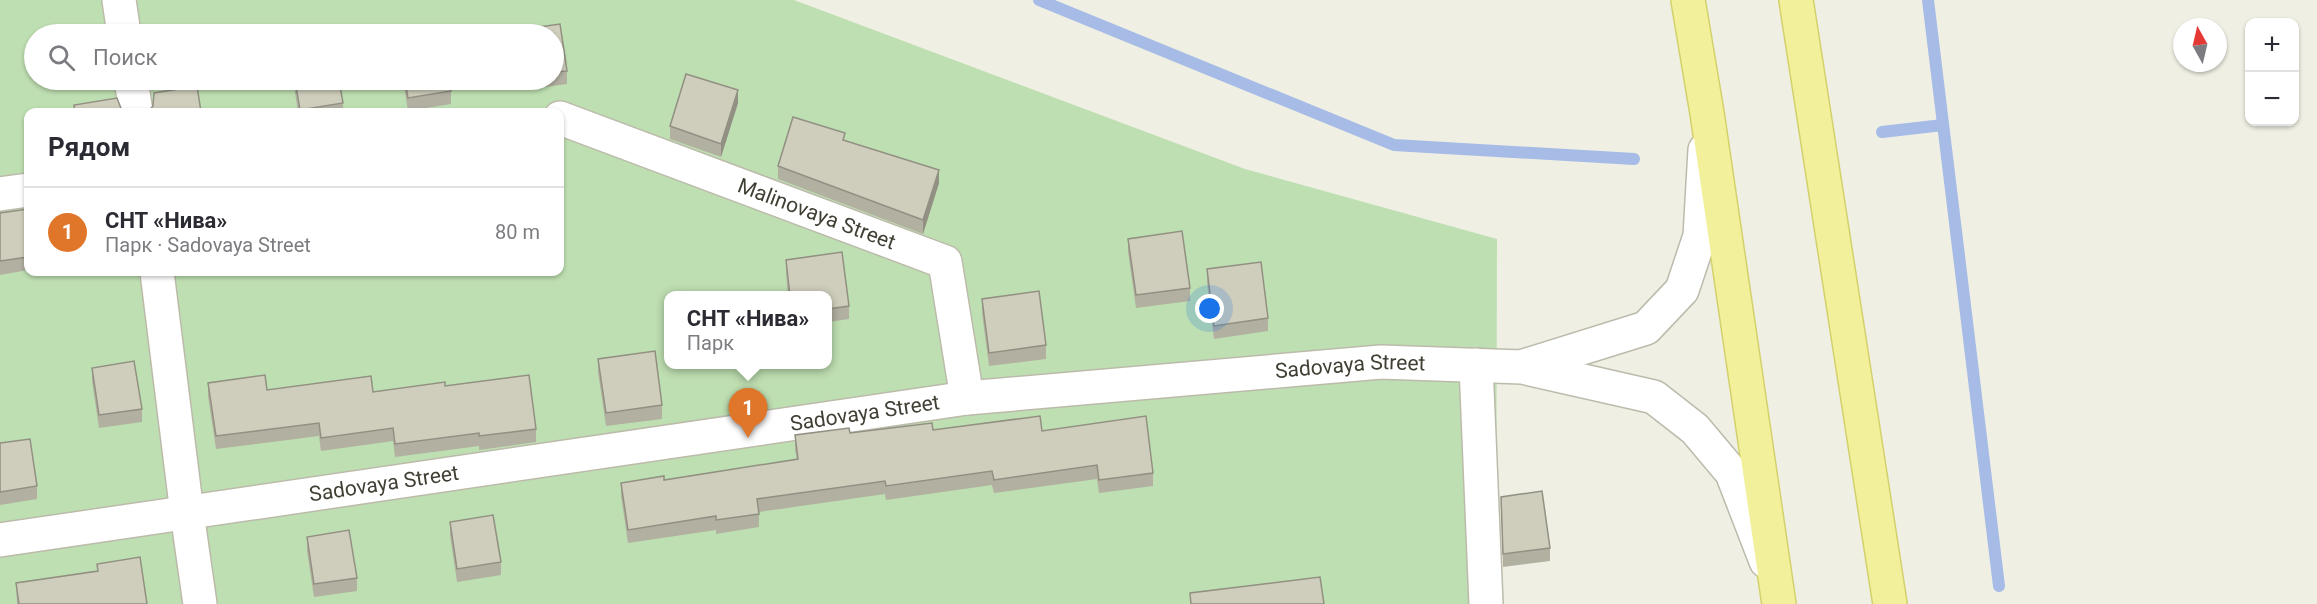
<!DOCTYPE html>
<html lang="ru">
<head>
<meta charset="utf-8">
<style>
  :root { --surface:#fff; --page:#f2f2f3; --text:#2b2b33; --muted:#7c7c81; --line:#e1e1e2; --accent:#e0762a }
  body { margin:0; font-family:Roboto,sans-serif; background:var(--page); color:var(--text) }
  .controls { position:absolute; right:18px; top:18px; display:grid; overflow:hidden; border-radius:12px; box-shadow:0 2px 4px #0004 }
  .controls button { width:54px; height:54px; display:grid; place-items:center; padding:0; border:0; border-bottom:2px solid var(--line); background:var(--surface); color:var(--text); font:30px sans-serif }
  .compass { position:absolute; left:2173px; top:18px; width:54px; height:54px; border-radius:50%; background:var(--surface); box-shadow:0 2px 4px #0004; rotate:352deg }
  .you { position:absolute; left:1210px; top:309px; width:21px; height:21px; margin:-15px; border:4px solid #fff; border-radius:50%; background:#1a73e8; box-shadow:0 0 0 9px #1a73e833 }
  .badge { display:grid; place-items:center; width:39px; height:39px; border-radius:50%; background:var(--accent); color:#fff; font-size:20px; font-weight:700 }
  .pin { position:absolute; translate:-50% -50px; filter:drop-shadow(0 2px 3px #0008) }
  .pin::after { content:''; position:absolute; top:32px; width:21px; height:18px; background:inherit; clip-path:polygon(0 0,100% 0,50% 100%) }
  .popup { position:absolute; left:664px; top:291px; width:168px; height:78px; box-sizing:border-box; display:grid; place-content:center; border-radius:12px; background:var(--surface); filter:drop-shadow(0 2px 4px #0005); font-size:20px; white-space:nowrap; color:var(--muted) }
  .popup b { font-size:22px; color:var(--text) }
  .popup::after { content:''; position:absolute; left:50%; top:100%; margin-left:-12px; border:12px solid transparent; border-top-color:var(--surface) }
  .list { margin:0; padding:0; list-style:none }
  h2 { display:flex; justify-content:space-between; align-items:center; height:78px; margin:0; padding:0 24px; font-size:26px }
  h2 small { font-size:20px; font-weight:400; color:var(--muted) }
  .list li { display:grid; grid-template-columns:39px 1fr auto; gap:18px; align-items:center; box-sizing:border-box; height:90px; padding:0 24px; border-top:2px solid var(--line) }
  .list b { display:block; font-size:22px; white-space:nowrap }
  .list p { margin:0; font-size:20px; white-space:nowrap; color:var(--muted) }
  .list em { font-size:20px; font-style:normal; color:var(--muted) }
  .icon { flex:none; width:33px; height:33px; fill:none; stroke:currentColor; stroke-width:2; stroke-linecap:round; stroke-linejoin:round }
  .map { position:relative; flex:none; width:2317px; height:604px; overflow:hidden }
  .search { position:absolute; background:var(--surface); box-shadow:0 2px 4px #0004; left:24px; top:24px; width:540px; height:66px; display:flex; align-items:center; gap:15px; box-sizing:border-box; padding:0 21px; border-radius:33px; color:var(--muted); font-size:22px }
  .panel { position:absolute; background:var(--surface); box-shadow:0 2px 4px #0004; left:24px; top:108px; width:540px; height:168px; border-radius:12px }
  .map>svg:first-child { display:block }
  .garden { fill:#bedfb1; fill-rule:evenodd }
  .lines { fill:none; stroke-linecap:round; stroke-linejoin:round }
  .stream { stroke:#a6bbe6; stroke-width:12 }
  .minor-casing { stroke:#bcbbab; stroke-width:36 }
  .primary-casing { stroke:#d4d16d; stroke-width:36 }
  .minor { stroke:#fff; stroke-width:33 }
  .primary { stroke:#f2f09a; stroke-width:33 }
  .wall { fill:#b2b0a1 }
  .shaded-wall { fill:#919083 }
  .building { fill:#cfcdbb; stroke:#919083; stroke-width:1.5 }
  .labels { text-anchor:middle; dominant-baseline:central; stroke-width:4.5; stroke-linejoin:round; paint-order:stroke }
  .street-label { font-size:21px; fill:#413f34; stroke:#fff }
</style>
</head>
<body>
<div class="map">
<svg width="2317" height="604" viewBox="0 0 2317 604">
  <rect width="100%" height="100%" fill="#efefe4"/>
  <path class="garden" d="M0,0h794l451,169 252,70 -1,365h-1496zM34,34h520v46h-520zM28,112h532v160h-532zM668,296h160v68h-160z"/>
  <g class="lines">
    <g class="stream">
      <path d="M1039,0l355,145 240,14"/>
      <path d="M1928,0l71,586"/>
      <path d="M1882,132l61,-7"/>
    </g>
    <g class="minor-casing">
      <g id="minor">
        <path d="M119,0l5,34"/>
        <path d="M131,80l5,32"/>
        <path id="s1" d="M560,118l385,144 22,136"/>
        <path d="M0,194l28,-4"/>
        <path d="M157,272l30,241 13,91"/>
        <path d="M1476,365l10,239"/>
        <path d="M1524,366l122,-38 36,-38 18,-54 5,-86"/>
        <path id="s2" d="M0,540l967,-142 414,-36 141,5 132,30 41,32 37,44 34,88"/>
      </g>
    </g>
    <g class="primary-casing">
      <g id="primary">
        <path d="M1688,0l19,113 72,491"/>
        <path d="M1796,0l94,604"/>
      </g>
    </g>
    <use href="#minor" class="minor"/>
    <use href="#primary" class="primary"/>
  </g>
  <g class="wall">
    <path d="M560,24l7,47v13l-43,6 -1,-10h31v-46h-37v-4z"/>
    <path d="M293,80h46l4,23v9h-45z"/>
    <path d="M403,80h46l2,11v13l-43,7z"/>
    <path d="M738,103l-17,54 -51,-18v-13z"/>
    <path d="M845,140l94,43 -16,51 -145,-55v-13z"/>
    <path d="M28,209v61l-28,5v-62z"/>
    <path d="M1128,239l62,49v13l-54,7 -8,-56z"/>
    <path d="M786,260l63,46v13l-21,3v-26h-40l-2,-23z"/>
    <path d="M1207,269l61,49v13l-54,8 -7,-57z"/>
    <path d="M982,299l64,46v14l-57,7 -7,-53z"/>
    <path d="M598,359l64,46v14l-56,7 -8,-54z"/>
    <path d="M92,368l50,41v13l-43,6 -7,-47z"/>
    <path d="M208,383l59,7 106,2 72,-6 91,43v13l-57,8v-4l-84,11 -2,-16 -72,10 -2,-15 -103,13 -8,-53z"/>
    <path d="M933,430l109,1 111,42v13l-54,7 -2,-14 -103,14 -2,-8 -106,15 -1,-6 -126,18v15l-43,7v-4l-88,13 -7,-47v-13l43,-3 133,-20 -2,-11v-14z"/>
    <path d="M0,443l37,43v13l-37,6z"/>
    <path d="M1501,497l49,51v13l-47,6z"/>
    <path d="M450,522l51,40v13l-44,7 -7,-47z"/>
    <path d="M307,537l50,41v13l-43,6 -7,-46z"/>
    <path d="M97,564l50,40h-130l-1,-21 81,-12z"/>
  </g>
  <g class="shaded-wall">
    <path d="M738,90v13l-17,54v-13z"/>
    <path d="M939,170v13l-16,51v-14z"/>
  </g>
  <g class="building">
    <path d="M560,24l7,47 -13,1v-38h-36l-1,-4z"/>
    <path d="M686,74l52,16 -17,54 -51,-18z"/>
    <path d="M295,80h44l4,23 -43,7z"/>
    <path d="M405,80h44l2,11 -43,7z"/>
    <path d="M197,86l4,26h-53l5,-6 1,-13z"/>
    <path d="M117,98l5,13 2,1h-49l-1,-7z"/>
    <path d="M793,117l52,16 -2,7 96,30 -16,50 -145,-54z"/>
    <path d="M28,209v48l-28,4v-48z"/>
    <path d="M1182,231l8,57 -54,7 -8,-56z"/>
    <path d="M842,252l7,54 -21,3v-13h-38l-4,-36z"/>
    <path d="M1261,262l7,56 -54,8 -7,-57z"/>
    <path d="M1039,291l7,54 -57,8 -7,-54z"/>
    <path d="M655,351l7,54 -56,8 -8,-54z"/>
    <path d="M134,361l8,48 -43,6 -7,-47z"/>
    <path d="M265,375l2,15 104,-14 2,16 72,-10v4l84,-11 7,54 -57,7v-3l-84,11 -2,-16 -72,10 -2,-15 -103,13 -8,-53z"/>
    <path d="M1040,416l2,15 104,-15 7,57 -54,7 -2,-15 -103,15 -2,-9 -106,15 -1,-5 -128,18 2,15 -43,6v-4l-88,14 -7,-47 43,-7v4l134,-21 -3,-24 54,-7 1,5 82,-10 1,7z"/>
    <path d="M30,439l7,47 -37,6v-49z"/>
    <path d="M1542,491l8,57 -47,6 -2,-57z"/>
    <path d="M493,515l8,47 -44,7 -7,-47z"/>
    <path d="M349,530l8,48 -43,6 -7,-47z"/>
    <path d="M140,557l7,47h-128l-3,-21 82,-12 -1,-7z"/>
    <path d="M1320,577l4,27h-133l-1,-11z"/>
  </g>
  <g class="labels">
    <g class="street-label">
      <text stroke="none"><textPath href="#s1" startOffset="274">Malinovaya Street</textPath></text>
      <text stroke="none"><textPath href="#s2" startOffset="1362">Sadovaya Street</textPath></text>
      <text stroke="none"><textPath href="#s2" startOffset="874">Sadovaya Street</textPath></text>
      <text stroke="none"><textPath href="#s2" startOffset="388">Sadovaya Street</textPath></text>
    </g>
  </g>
</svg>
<div class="controls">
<button>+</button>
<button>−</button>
</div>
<svg class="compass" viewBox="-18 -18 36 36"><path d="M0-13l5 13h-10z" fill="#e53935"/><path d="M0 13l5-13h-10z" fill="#7c7c81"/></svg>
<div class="you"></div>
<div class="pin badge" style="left:748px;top:438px">1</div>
<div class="popup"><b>СНТ «Нива»</b>Парк</div>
<div class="search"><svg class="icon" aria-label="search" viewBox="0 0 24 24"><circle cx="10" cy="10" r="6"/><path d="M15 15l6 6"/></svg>Поиск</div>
<section class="panel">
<h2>Рядом<small></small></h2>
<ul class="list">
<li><span class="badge">1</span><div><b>СНТ «Нива»</b><p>Парк · Sadovaya Street</p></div><em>80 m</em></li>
</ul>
</section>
</div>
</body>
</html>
